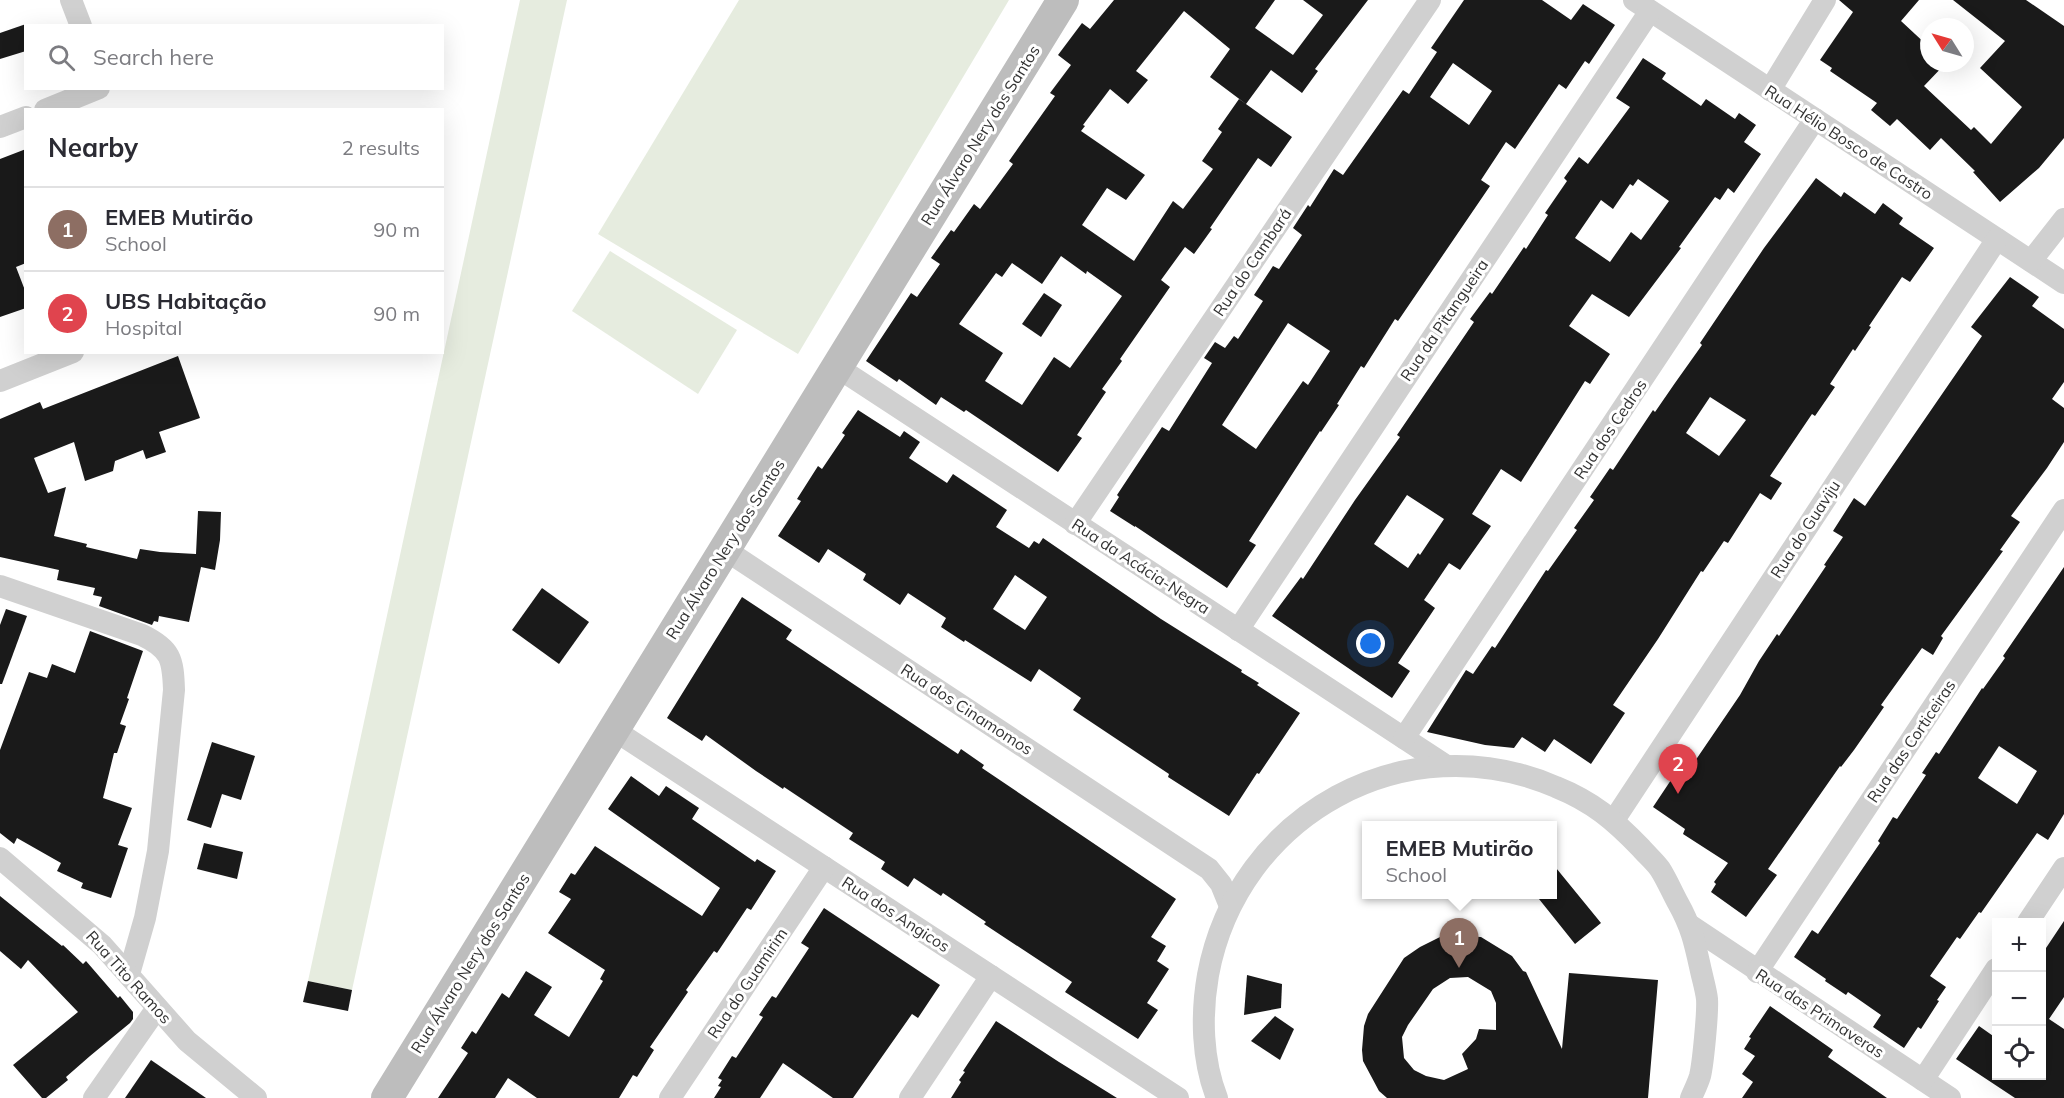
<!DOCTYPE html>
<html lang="en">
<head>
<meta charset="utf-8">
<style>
  :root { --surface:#fff; --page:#f7f7f7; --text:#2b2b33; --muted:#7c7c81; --line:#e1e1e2; --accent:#ea580c }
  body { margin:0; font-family:Mulish,sans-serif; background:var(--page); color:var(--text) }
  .controls { position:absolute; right:18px; bottom:18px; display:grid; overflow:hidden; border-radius:0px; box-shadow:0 6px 24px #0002 }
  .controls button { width:54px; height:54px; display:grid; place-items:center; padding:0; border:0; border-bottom:2px solid var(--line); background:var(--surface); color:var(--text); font:30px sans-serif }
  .compass { position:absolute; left:1920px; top:18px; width:54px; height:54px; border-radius:50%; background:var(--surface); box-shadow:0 6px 24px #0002; rotate:307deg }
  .you { position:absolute; left:1371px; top:644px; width:21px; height:21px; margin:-15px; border:4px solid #fff; border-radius:50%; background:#1a73e8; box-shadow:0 0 0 9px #1a73e833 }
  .badge { display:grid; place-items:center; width:39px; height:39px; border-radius:50%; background:var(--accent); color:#fff; font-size:20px; font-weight:700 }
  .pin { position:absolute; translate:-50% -50px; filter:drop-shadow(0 2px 3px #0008) }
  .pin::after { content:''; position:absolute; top:32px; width:21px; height:18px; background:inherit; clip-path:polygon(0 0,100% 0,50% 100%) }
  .popup { position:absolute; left:1362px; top:821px; width:195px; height:78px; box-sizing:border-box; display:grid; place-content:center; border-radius:0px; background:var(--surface); filter:drop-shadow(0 2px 4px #0005); font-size:20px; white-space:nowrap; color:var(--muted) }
  .popup b { font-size:22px; color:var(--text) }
  .popup::after { content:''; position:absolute; left:50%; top:100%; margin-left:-12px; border:12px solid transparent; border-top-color:var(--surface) }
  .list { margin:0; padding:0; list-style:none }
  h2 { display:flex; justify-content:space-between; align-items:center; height:78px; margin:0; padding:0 24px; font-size:26px }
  h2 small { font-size:20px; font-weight:400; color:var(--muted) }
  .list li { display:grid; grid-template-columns:39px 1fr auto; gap:18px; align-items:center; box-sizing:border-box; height:84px; padding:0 24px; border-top:2px solid var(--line) }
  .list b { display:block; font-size:22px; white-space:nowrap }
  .list p { margin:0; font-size:20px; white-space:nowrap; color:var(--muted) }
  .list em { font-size:20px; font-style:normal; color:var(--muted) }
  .icon { flex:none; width:33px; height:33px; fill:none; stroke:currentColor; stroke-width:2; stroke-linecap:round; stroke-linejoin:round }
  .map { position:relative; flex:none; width:2064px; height:1098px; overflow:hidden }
  .search { position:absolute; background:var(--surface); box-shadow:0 6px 24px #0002; left:24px; top:24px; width:420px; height:66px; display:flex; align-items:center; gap:15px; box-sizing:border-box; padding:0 21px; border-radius:0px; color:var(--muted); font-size:22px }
  .panel { position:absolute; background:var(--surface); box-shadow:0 6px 24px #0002; left:24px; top:108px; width:420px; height:246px; border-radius:0px }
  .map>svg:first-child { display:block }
  .park { fill:#e6ecdf }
  .building { fill:#1a1a1a; fill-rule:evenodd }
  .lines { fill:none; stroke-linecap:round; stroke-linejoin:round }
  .minor { stroke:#d0d0d0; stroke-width:22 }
  .secondary { stroke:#bdbdbd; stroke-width:32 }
  .labels { text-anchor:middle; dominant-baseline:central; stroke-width:6; stroke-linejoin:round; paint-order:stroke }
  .street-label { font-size:16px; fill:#333; stroke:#fff }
</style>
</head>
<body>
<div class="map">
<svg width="2064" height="1098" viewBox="0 0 2064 1098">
  <rect width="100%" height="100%" fill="#fff"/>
  <g class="park">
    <path d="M520,0h47l-215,990 -44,-9z"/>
    <path d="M739,0h270l-211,354 -200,-120z"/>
    <path d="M610,251l127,79 -39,64 -126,-83z"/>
  </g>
  <g class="building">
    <path d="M1114,0h161l-20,28 38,27 30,-40 -20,-15h65l-53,69 3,2 -16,22 -31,-23 -25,34 -36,-27 20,-28 -46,-38 -48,60 12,9 -20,24 -18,-15 -27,36 2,1 -4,5 64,44 -19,25 -19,-12 -25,37 52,36 39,-60 10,8 30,-40 -11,-8 20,-29 -4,-3 21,-30 53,38 -21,30 -13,-9 -48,70 2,1 -18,25 -9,-7 -24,33 9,7 -50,72 2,2 -20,28 4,3 -29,43 5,3 -24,34 -92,-62 -2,2 -23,-15 -5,8 -37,-26 -2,3 -31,-21 45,-68 6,4 23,-33 -9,-6 20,-28 3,2 20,-28 6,5 33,-45 -4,-3 46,-65 -5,-3 21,-28 -13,-10 24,-32 8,6zM1061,256l25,18 1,-3 35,25 -52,72 -16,-11 -32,48 -37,-24 18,-28 -44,-29 37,-51 6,4 10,-14 30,21z"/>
    <path d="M1464,0h78l29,20 12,-16 32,21 -26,39 -4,-3 -19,28 -7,-5 -44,65 -9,-7 -25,38 9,6 -92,135 -3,-2 -31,49 -3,-2 -24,38 2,1 -18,27 -1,-1 -71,110 7,4 -29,43 -92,-62v1l-25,-16 9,-14 -2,-2 45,-68 7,4 43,-68 -8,-5 11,-16 10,6 9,-12 4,3 25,-38 -9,-6 19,-29 6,3 23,-34 -9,-7 15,-23 2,2 24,-38 9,6 60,-85 6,4 28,-42 -6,-4zM1453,63l39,28 -23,34 -39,-28zM1288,323l42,28 -22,34 -5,-4 -47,68 -34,-24z"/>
    <path d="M1839,0h80l-18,21 28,26v16h17l-22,23 47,44 3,-3 17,17 31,-37 -42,-39 25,-27 -52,-41h73l38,26v112l-25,30 -39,34 -27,-30 2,-1 -34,-33 -11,12 -33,-31 -7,7 -19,-16 6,-7 -47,-32 2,-3 -12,-8 33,-48z"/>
    <path d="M26,24v27l-26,8v-26z"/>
    <path d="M1643,58l23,15 -4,6 39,27 5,-7 29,20 4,-6 17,12 -12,17 17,12 -27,39 -6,-5 -8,12 -5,-3 -36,50 2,1 -52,69 -37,-23 -23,32 41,28 -20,30 -5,-3 -64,101 -20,-13 -29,45 19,12 -31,44 -11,-7 -25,37 11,8 -37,55 12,8 -18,27 -120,-82 29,-39 2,2 52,-79 45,-63 -3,-2 77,-113 -4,-3 20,-27 2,2 32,-47 2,2 22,-34 -3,-2 22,-32 -3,-3 15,-21 9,7 42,-57 -14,-9zM1638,179l31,22 -28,39 -10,-8 -21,30 -35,-24 26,-38 12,9 17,-25 3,2zM1407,495l37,24 -24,36 -2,-2 -10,15 -34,-24z"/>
    <path d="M26,149v114l-10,4 10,26v15l-26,9v-158z"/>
    <path d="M1816,178l25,19 3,-5 31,22 8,-11 20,15 -4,6 35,24 -24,34 -8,-5 -33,49 2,1 -16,24 -2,-2 -23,35 5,3 -20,29 -3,-2 -42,62 12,7 -11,17 -11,-7 -32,50 -4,-2 -21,31 -2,-1 -43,68 -45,66 12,8 -34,51 -37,-25 -9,13 -23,-15 -8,11 -29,-3 -58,-13 39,-62 7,4 19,-28 3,2 51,-78 2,1 29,-41 -3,-2 20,-28 -4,-3 20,-29 3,2 40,-60 2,2 20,-29 27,-38 -2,-2 64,-95zM1710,397l36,23 -27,36 -33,-23z"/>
    <path d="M2010,277l29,20 -7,9 32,23v53l-12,17 12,9v34l-17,26 -36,48 9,6 -20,28 3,1 -62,85 2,2 -10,17 -11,-7 -41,57 3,2 -30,43 -13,17 -1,-1 -72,103 9,6 -31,42 -35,-25 5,-8 -2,-2 14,-19 -45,-29 2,-5 -32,-22 32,-48 8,5 47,-69 19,-34 18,-27 2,2 47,-70 -2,-1 19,-28 -10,-6 21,-33 11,8 117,-170 -11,-9z"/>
    <path d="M1044,293l18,12 -21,32 -19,-13z"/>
    <path d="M178,356l22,62 -41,14 7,20 -20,7 -3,-9 -28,11 -2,10 -28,10 -11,-39 -40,16 14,35 18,-6 -12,49 33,8 -1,3 51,12 3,-10 20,3 36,2 2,-43 23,1 -1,28 -5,30 -14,-3 -12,55 -30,-6 -1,6 -4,-1 -2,4 -53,-19 3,-9 -9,-2 2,-7 -38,-8 2,-10 -59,-13v-138l40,-17 3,7z"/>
    <path d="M858,410l42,27 4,-6 16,11 -11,16 38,25 6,-9 54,36 -11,17 33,21 5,-7 5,3 4,-6 118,81 81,51 -1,2 18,11 -2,2 43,28 -41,61 -2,-1 -28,43 -61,-39 1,-3 -96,-64 8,-12 -42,-29 -8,13 -66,-42 -1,2 -23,-15 5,-9 -38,-25 -8,12 -37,-25 3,-6 -38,-25 -9,14 -41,-27 23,-35 -4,-2 21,-33 4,3 23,-34 -3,-2zM1015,575l32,22 -22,33 -32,-21z"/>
    <path d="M2064,567v247l-16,26 -11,-7 -56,80 -2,-1 -19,27 -3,-2 -27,39 16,11 -9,13 2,1 -18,28 -3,-2 -14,21 -31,-21 8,-12 -33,-23 -2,3 -21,-14 1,-2 -32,-22 18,-27 6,4 62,-91 -2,-2 15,-24 4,2 29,-44 -4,-2 14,-21 3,2 43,-66 1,1 22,-31 -2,-2zM1999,746l38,25 -20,33 -39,-26z"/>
    <path d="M542,588l47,34 -30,42 -47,-34z"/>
    <path d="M742,597l50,33 -6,9 172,115 3,-5 23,16 -2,3 194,131 -25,38 15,9 -9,15 12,8 -22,34 11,7 -20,29 -73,-47 7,-10 -88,-58 2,-2 -43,-29 -2,3 -27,-18 -6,9 -27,-18 4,-7 -36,-23 4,-6 -69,-46 -1,2 -27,-18 -50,-36 -4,6 -35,-23z"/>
    <path d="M6,609l21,7 -25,68h-2v-59z"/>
    <path d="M90,631l53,20 -16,47 2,1 -9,25 6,2 -9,27h-3l-11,45 29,10 -14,37 10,3 -17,50 -30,-10 2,-5 -26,-12 4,-8 -44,-25 -3,6 -14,-11v-83l29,-78 18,6 5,-14 23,9z"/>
    <path d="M212,742l43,14 -14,44 -19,-6 -11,34 -24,-8z"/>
    <path d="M631,776l28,20 7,-10 33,22 -7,11 63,43 2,-3 19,12 -25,39 -4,-2 -30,45 -3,-2 -28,39 2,2 -38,55 4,3 -17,27 -4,-2 -14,23h-82l-29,-20 -13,20h-57l30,-45 -7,-5 11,-17 4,3 26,-41 7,5 17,-27 26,16 -18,28 35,22 34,-56 -3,-2 5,-9 -57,-37 23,-34 -12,-7 12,-19 4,2 20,-29 107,70 18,-28 -112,-79z"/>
    <path d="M204,843l39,9 -6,27 -40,-10z"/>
    <path d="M1552,863l49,60 -26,21 -40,-50h17z"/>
    <path d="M0,896l62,50 1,-1 20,19 3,-3 32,37 2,-2 13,16v7l-3,4 -40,33 -24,21 2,3 -22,18h-4l-29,-33 65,-53 -50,-52 -7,9 -21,-18z"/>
    <path d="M824,908l116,77 -22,33 -6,-4 -59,84h-20l-50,-35 -23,35h-46l7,-11 -3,-1 4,-6 -4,-2 14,-22 4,2 27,-41 -4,-2 13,-19 4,2 33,-50 -8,-5z"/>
    <path d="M2064,921v76l-15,22 15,10v69h-49l-59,-39 23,-33 17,12v38h46v-122z"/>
    <path d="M1444,935l37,2 31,19 11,15 3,1 36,77 7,-76 89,7 -10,118h-261l-8,-7 -16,-30 -1,-11 2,-24 4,-12 36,-56 16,-11zM1468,977l23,14 5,12v27l-17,-1 -3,10 -14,15 6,15 -24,11 -18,-4 -12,-6 -10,-12 -2,-21 6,-12 25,-36 17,-11z"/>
    <path d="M1247,975l35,9 -1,24 -37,7z"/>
    <path d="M308,981l44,9 -4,21 -45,-9z"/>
    <path d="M1770,1006l63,44 -5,7 59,41h-145l11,-16 -11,-8 13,-18 -11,-7 7,-11 -2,-1z"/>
    <path d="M1275,1016l19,13 -14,31 -29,-19z"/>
    <path d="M996,1021l63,41 58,36h-166l10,-16 -2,-2 6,-8 -2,-1z"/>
    <path d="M151,1060l55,38h-81z"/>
  </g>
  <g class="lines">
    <g class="minor">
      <path d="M71,0l10,26"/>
      <path d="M1634,0l430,283"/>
      <path d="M1770,90l55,-90"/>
      <path d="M45,110l54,-22"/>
      <path d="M0,127l26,-10"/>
      <path d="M2031,261l33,-42"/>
      <path d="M837,367l608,398"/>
      <path d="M0,381l73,-29"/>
      <path d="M1075,524l355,-524"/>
      <path d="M724,549l485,320 12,15 9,22"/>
      <path d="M0,586l142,49c29,14 31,24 32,55l-16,161 -13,67 -16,56"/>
      <path d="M1238,630l412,-619"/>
      <path d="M614,730l564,368"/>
      <path d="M1404,738l411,-619"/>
      <path d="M1614,820l383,-581"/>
      <path d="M0,858l102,87 85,96 69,57"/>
      <path d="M2028,922l36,-54"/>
      <path d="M1691,926l259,172"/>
      <path d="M1757,972l307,-462"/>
      <path d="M1923,1080l73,-111"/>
      <path d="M94,1098l63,-90"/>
      <path d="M670,1098l154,-231"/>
      <path d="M910,1098l81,-122"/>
      <path d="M1217,1098c-15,-38 -16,-83 -9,-123 30,-161 198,-253 348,-188 37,15 58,33 85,61 6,7 14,14 19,21 7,11 12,23 18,34 14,25 17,41 23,68 2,9 5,19 6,28 1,13 -4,65 -7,77 -2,7 -6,15 -9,22"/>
    </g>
    <path class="secondary" d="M387,1098l676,-1098"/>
  </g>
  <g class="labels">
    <g class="street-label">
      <text transform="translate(980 135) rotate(-58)">Rua Álvaro Nery dos Santos</text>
      <text transform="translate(1849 142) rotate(33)">Rua Hélio Bosco de Castro</text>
      <text transform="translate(1252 262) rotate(-56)">Rua do Cambará</text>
      <text transform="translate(1444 320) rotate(-56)">Rua da Pitangueira</text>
      <text transform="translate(1610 429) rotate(-56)">Rua dos Cedros</text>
      <text transform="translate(1805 529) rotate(-57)">Rua do Guaviju</text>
      <text transform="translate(725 549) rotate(-58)">Rua Álvaro Nery dos Santos</text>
      <text transform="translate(1141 566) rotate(33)">Rua da Acácia-Negra</text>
      <text transform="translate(967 709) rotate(33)">Rua dos Cinamomos</text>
      <text transform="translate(1911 741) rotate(-56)">Rua das Corticeiras</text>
      <text transform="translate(896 914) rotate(33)">Rua dos Angicos</text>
      <text transform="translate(470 963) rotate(-58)">Rua Álvaro Nery dos Santos</text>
      <text transform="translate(129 977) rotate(48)">Rua Tito Ramos</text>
      <text transform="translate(747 983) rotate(-56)">Rua do Guamirim</text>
      <text transform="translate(1820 1013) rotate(33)">Rua das Primaveras</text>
    </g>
  </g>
</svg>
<div class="controls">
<button>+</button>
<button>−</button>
<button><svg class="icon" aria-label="locate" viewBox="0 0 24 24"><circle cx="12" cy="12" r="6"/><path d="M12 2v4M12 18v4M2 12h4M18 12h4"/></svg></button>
</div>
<svg class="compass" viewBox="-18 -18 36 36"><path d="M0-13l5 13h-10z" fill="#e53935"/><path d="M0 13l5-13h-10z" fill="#7c7c81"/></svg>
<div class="you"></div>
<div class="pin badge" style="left:1459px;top:968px;background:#8d6e63">1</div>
<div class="popup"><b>EMEB Mutirão</b>School</div>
<div class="pin badge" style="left:1678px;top:794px;background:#e0444e">2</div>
<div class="search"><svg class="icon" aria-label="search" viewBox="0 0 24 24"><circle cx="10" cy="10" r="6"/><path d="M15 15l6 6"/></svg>Search here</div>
<section class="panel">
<h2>Nearby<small>2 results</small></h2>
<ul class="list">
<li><span class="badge" style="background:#8d6e63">1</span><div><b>EMEB Mutirão</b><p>School</p></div><em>90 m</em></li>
<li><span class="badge" style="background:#e0444e">2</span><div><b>UBS Habitação</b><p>Hospital</p></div><em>90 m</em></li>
</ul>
</section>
</div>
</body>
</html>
